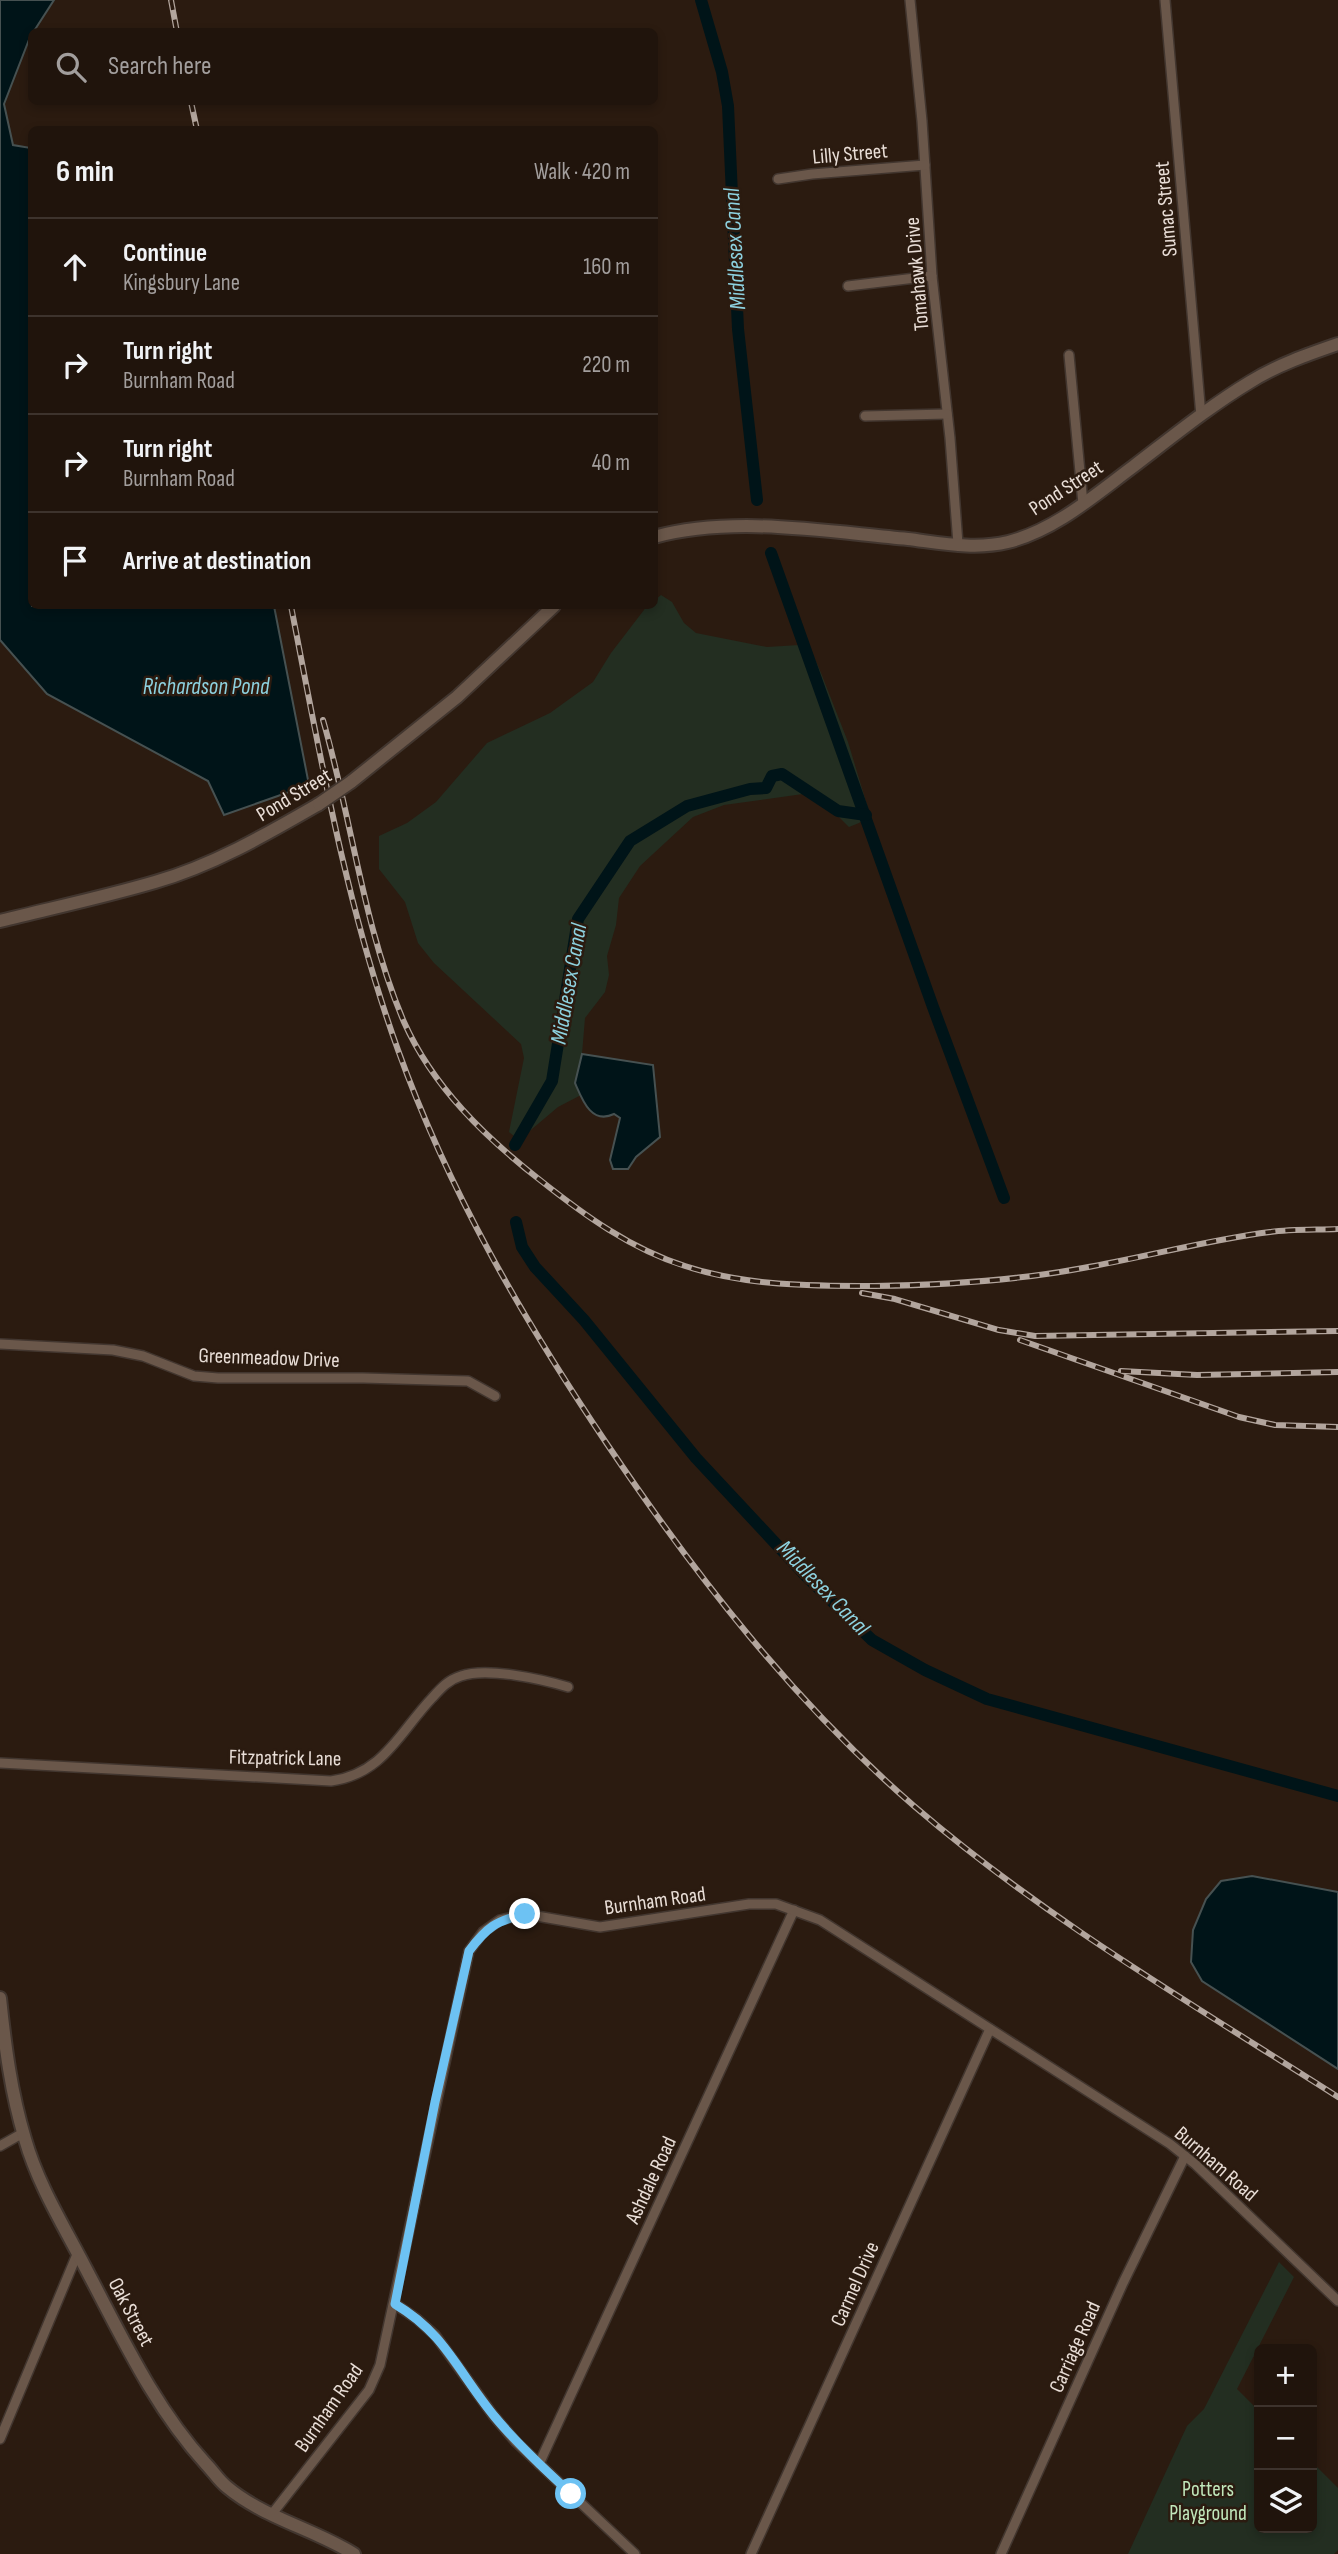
<!DOCTYPE html>
<html lang="en">
<head>
<meta charset="utf-8">
<style>
  :root { --surface:#20140c; --page:#2d211a; --text:#f1f3f6; --muted:#a29e9d; --line:#3d332d }
  body { margin:0; font-family:"Sofia Sans Condensed",sans-serif; background:var(--page); color:var(--text) }
  .controls { position:absolute; right:21px; bottom:21px; display:grid; overflow:hidden; border-radius:10px; box-shadow:0 4px 10px #0003 }
  .controls button { width:63px; height:63px; display:grid; place-items:center; padding:0; border:0; border-bottom:2px solid var(--line); background:var(--surface); color:var(--text); font:35px sans-serif }
  .stop { position:absolute; width:21px; height:21px; margin:-16px; border:5px solid #6dc2f3; border-radius:50%; background:#fff }
  .stop.end { background:#6dc2f3; border-color:#fff; box-shadow:0 2px 7px #0008 }
  .list { margin:0; padding:0; list-style:none }
  h2 { display:flex; justify-content:space-between; align-items:center; height:91px; margin:0; padding:0 28px; font-size:30px }
  h2 small { font-size:23px; font-weight:400; color:var(--muted) }
  .list li { display:grid; grid-template-columns:46px 1fr auto; gap:21px; align-items:center; box-sizing:border-box; height:98px; padding:0 28px; border-top:2px solid var(--line) }
  .list b { display:block; font-size:26px; white-space:nowrap }
  .list p { margin:0; font-size:23px; white-space:nowrap; color:var(--muted) }
  .list em { font-size:23px; font-style:normal; color:var(--muted) }
  .icon { flex:none; width:38px; height:38px; fill:none; stroke:currentColor; stroke-width:2; stroke-linecap:round; stroke-linejoin:round }
  .map { position:relative; flex:none; width:1338px; height:2554px; overflow:hidden }
  .search { position:absolute; background:var(--surface); box-shadow:0 4px 10px #0003; left:28px; top:28px; width:630px; height:77px; display:flex; align-items:center; gap:18px; box-sizing:border-box; padding:0 24px; border-radius:10px; color:var(--muted); font-size:26px }
  .panel { position:absolute; background:var(--surface); box-shadow:0 4px 10px #0003; left:28px; top:126px; width:630px; height:483px; border-radius:10px }
  .map>svg:first-child { display:block }
  .green { fill:#232e21 }
  .water { fill:#001418; stroke:#465151; stroke-width:2 }
  .lines { fill:none; stroke-linecap:round; stroke-linejoin:round }
  .canal { stroke:#001418; stroke-width:12 }
  .street-casing { stroke:#42362f; stroke-width:12 }
  .secondary-casing { stroke:#42362f; stroke-width:16 }
  .street { stroke:#6a574a; stroke-width:9 }
  .secondary { stroke:#6a574a; stroke-width:12 }
  .rail-casing { stroke:#b2a59d; stroke-width:6 }
  .rail { stroke:#2b1b10; stroke-width:3.5; stroke-dasharray:10; stroke-linecap:butt }
  .secondary-bridge-casing { stroke:#42362f; stroke-width:16; stroke-linecap:butt }
  .secondary-bridge { stroke:#6a574a; stroke-width:12 }
  .route { stroke:#6dc2f3; stroke-width:9 }
  .labels { text-anchor:middle; dominant-baseline:central; stroke-width:5; stroke-linejoin:round; paint-order:stroke }
  .street-label { font-size:21px; fill:#e9ded7; stroke:#2b1b10 }
  .park-label { font-size:21px; fill:#c1e7bb; stroke:#2b1b10 }
  .water-label { font-size:23px; font-style:italic; fill:#8dd1df; stroke:#2b1b10 }
</style>
</head>
<body>
<div class="map">
<svg width="1338" height="2554" viewBox="0 0 1338 2554">
  <rect width="100%" height="100%" fill="#2b1b10"/>
  <g class="green">
    <path d="M661,595l11,7 12,21 12,10 71,14 32,-2 15,12 7,16 27,69 22,73 -11,8 -10,4 -14,-14 -32,-19 -79,11 -31,12 -53,49 -21,32 -3,27 -9,31 2,19 -4,17 -20,26 -3,36 -7,29 6,12 -23,12 -39,33 -10,-8 15,-74 -3,-14 -87,-81 -16,-20 -13,-41 -26,-33v-33l28,-13 29,-21 51,-59 63,-30 43,-31 18,-29 36,-47h7l1,-6z"/>
    <path d="M1279,2262l15,15 -57,112 22,22v117h53v-66l26,26v62l-4,4h-206l59,-128 17,-17z"/>
  </g>
  <g class="water">
    <path d="M0,0h54l-20,31 -2,1 -28,72 9,41 18,3 1,458h242l35,179 -85,30 -16,-34 -161,-87 -47,-54z"/>
    <path d="M582,1054l71,11 7,72 -24,20 -8,12h-15l-3,-9 10,-42 -6,-4c-23,11 -32,-15 -39,-31z"/>
    <path d="M1252,1876l86,16v177l-136,-88 -11,-19 2,-32 13,-31 15,-18z"/>
  </g>
  <g class="lines">
    <g class="canal">
      <path d="M701,0l21,72 6,34 10,223 19,171"/>
      <path d="M771,553l162,454 71,191"/>
      <path d="M515,1145l37,-64 26,-162 52,-78 57,-35 63,-17 16,-1 6,-12 10,-2 56,37 28,4"/>
      <path d="M516,1222l6,25 13,20 49,53 112,138 109,117 67,65 53,30 62,29 351,97"/>
    </g>
    <g class="street-casing">
      <g id="street">
        <path d="M910,0l12,121 10,155 18,162 8,106"/>
        <path d="M1165,0l36,416"/>
        <path d="M778,179l34,-5 113,-9"/>
        <path d="M848,286l84,-10"/>
        <path d="M1069,355l14,149"/>
        <path d="M865,416l82,-2"/>
        <path d="M0,1344l113,6 30,6 51,20 24,2h145l105,3 27,15"/>
        <path d="M0,1763l331,18c52,-7 68,-48 101,-83 9,-10 16,-18 29,-22 26,-9 80,3 107,11"/>
        <path d="M0,2146l23,-13"/>
        <path d="M395,2304l22,15 18,16 58,80 23,27 119,112"/>
        <path d="M0,2439l78,-187"/>
        <path d="M539,2464l255,-554"/>
        <path d="M272,2514l97,-124 11,-25 89,-414 14,-19 17,-12 25,-6 75,13 149,-23h27l44,16 350,224 25,20 143,137"/>
        <path d="M751,2554l239,-525"/>
        <path d="M1001,2554l122,-271 62,-127"/>
      </g>
    </g>
    <g class="secondary-casing">
      <g id="secondary">
        <path d="M654,537c80,-22 173,-5 254,2 33,4 67,11 100,3 48,-12 88,-48 126,-76 38,-29 76,-60 116,-84 27,-17 59,-28 88,-38"/>
        <path d="M351,782l106,-85 97,-91"/>
        <path d="M0,921c52,-13 104,-24 155,-39 59,-17 112,-48 164,-78"/>
        <path d="M0,1998c5,48 11,95 25,141 13,46 40,89 61,130 36,68 68,138 120,195 7,7 13,17 21,23 37,31 87,42 127,67"/>
      </g>
    </g>
    <use href="#street" class="street"/>
    <use href="#secondary" class="secondary"/>
    <g class="rail-casing">
      <g id="rail">
        <path d="M171,0l6,32"/>
        <path d="M191,102l6,28"/>
        <path d="M291,606c29,149 55,300 107,444 51,142 125,269 209,394 89,132 187,258 307,362 130,112 280,199 424,291"/>
        <path d="M323,720c29,100 40,206 81,302 29,65 81,115 136,158 44,35 91,69 145,86 61,20 125,20 189,20 70,-1 140,-5 209,-18 63,-11 124,-28 187,-36 22,-3 46,-2 68,-3"/>
        <path d="M862,1293l33,6 104,31 36,6 303,-5"/>
        <path d="M1020,1340l219,77 36,8 63,2"/>
        <path d="M1121,1371l76,4 141,-3"/>
      </g>
    </g>
    <use href="#rail" class="rail"/>
    <g class="secondary-bridge-casing">
      <path id="secondary-bridge" d="M319,804l32,-22"/>
    </g>
    <use href="#secondary-bridge" class="secondary-bridge"/>
  </g>
  <g class="lines">
    <path class="route" d="M525,1914c-29,7 -38,13 -56,37l-34,151 -40,202c51,30 64,70 100,113 23,28 50,52 76,77"/>
  </g>
  <g class="labels">
    <g class="street-label">
      <text transform="translate(850 154) rotate(-5)">Lilly Street</text>
      <text transform="translate(1166 209) rotate(-95)">Sumac Street</text>
      <text transform="translate(917 274) rotate(-95)">Tomahawk Drive</text>
      <text transform="translate(1066 488) rotate(-33)">Pond Street</text>
      <text transform="translate(294 795) rotate(-31)">Pond Street</text>
      <text transform="translate(269 1358) rotate(2)">Greenmeadow Drive</text>
      <text transform="translate(285 1758) rotate(1)">Fitzpatrick Lane</text>
      <text transform="translate(655 1901) rotate(-8)">Burnham Road</text>
      <text transform="translate(1216 2164) rotate(41)">Burnham Road</text>
      <text transform="translate(651 2180) rotate(-65)">Ashdale Road</text>
      <text transform="translate(855 2284) rotate(-66)">Carmel Drive</text>
      <text transform="translate(131 2312) rotate(62)">Oak Street</text>
      <text transform="translate(1075 2347) rotate(-66)">Carriage Road</text>
      <text transform="translate(329 2408) rotate(-55)">Burnham Road</text>
    </g>
    <g class="park-label">
      <text x="1208" y="2489">Potters<tspan x="1208" dy="24">Playground</tspan></text>
    </g>
    <g class="water-label">
      <text transform="translate(735 249) rotate(-93)">Middlesex Canal</text>
      <text x="206" y="687">Richardson Pond</text>
      <text transform="translate(569 984) rotate(-80)">Middlesex Canal</text>
      <text transform="translate(823 1588) rotate(46)">Middlesex Canal</text>
    </g>
  </g>
</svg>
<div class="controls">
<button>+</button>
<button>−</button>
<button><svg class="icon" aria-label="layers" viewBox="0 0 24 24"><path d="M12 4l9 5-9 5-9-5zM3 14l9 5 9-5"/></svg></button>
</div>
<div class="stop" style="left:571px;top:2494px"></div>
<div class="stop end" style="left:525px;top:1914px"></div>
<div class="search"><svg class="icon" aria-label="search" viewBox="0 0 24 24"><circle cx="10" cy="10" r="6"/><path d="M15 15l6 6"/></svg>Search here</div>
<section class="panel">
<h2>6 min<small>Walk · 420 m</small></h2>
<ul class="list">
<li><svg class="icon" aria-label="ahead" viewBox="0 0 24 24"><path d="M12 20V5M6 11l6-6 6 6"/></svg><div><b>Continue</b><p>Kingsbury Lane</p></div><em>160 m</em></li>
<li><svg class="icon" aria-label="right" viewBox="0 0 24 24"><path d="M7 20v-9h11M14 6l5 5-5 5"/></svg><div><b>Turn right</b><p>Burnham Road</p></div><em>220 m</em></li>
<li><svg class="icon" aria-label="right" viewBox="0 0 24 24"><path d="M7 20v-9h11M14 6l5 5-5 5"/></svg><div><b>Turn right</b><p>Burnham Road</p></div><em>40 m</em></li>
<li><svg class="icon" aria-label="arrive" viewBox="0 0 24 24"><path d="M6 21V4h12l-3 4 3 4H6"/></svg><div><b>Arrive at destination</b></div></li>
</ul>
</section>
</div>
</body>
</html>
